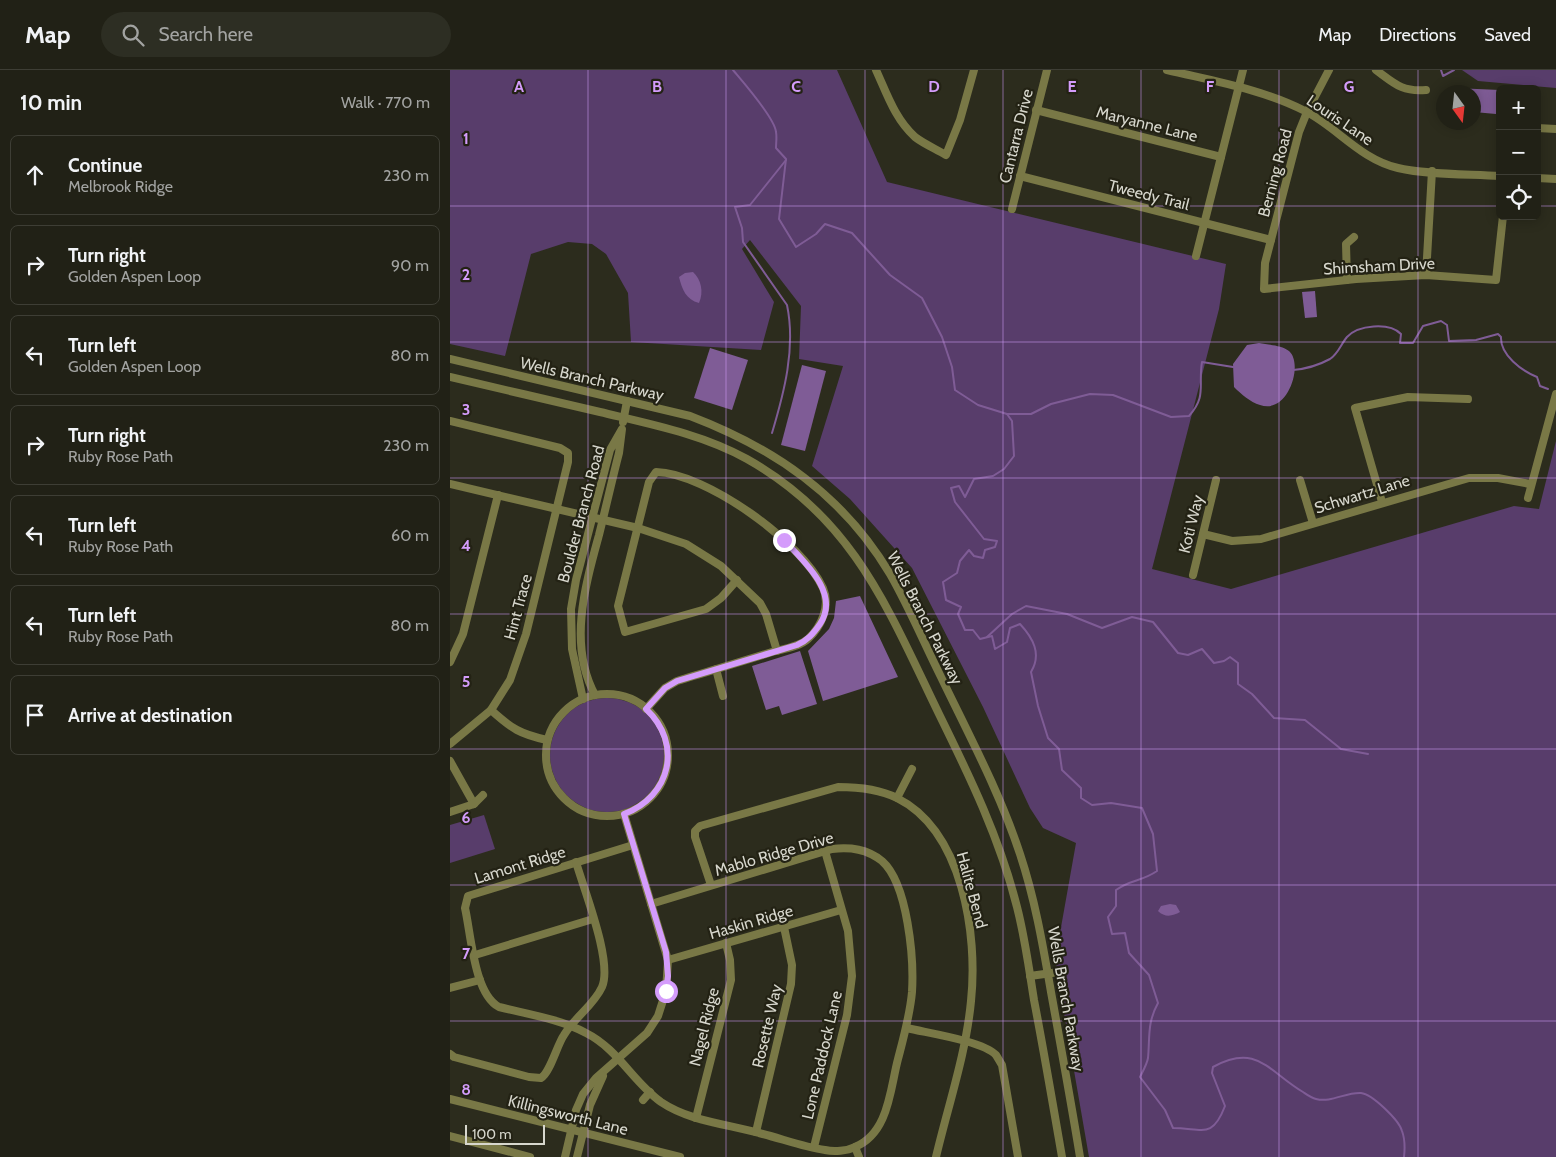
<!DOCTYPE html>
<html lang="en">
<head>
<meta charset="utf-8">
<style>
  :root { --surface:#212116; --page:#2d2e23; --text:#f1f3f6; --muted:#a2a3a1; --line:#3e3e35 }
  body { margin:0; font-family:Cabin,sans-serif; background:var(--page); color:var(--text) }
  .controls { position:absolute; right:15px; top:15px; display:grid; overflow:hidden; border-radius:8px; box-shadow:0 2px 12px #0003 }
  .controls button { width:45px; height:45px; display:grid; place-items:center; padding:0; border:0; border-bottom:1px solid var(--line); background:var(--surface); color:var(--text); font:25px sans-serif }
  .compass { position:absolute; left:986px; top:15px; width:45px; height:45px; border-radius:50%; background:var(--surface); box-shadow:0 2px 12px #0003; rotate:165deg }
  .scale { position:absolute; left:15px; bottom:12px; width:80px; box-sizing:border-box; padding-left:5px; border:2px solid #d7d7cd; border-top:0; font-size:14px; line-height:18px; white-space:nowrap; color:#d7d7cd; -webkit-text-stroke:4px #232214; paint-order:stroke }
  .stop { position:absolute; width:15px; height:15px; margin:-11px; border:4px solid #d49cfb; border-radius:50%; background:#fff }
  .stop.end { background:#d49cfb; border-color:#fff; box-shadow:0 1px 5px #0008 }
  .list { margin:0; padding:0; list-style:none }
  h2 { display:flex; justify-content:space-between; align-items:center; height:65px; margin:0; padding:0 20px; font-size:21px }
  h2 small { font-size:16px; font-weight:400; color:var(--muted) }
  .list li { display:grid; grid-template-columns:32px 1fr auto; gap:15px; align-items:center; box-sizing:border-box; height:80px; margin:0 10px 10px; padding:0 10px; border:1px solid var(--line); border-radius:8px }
  .list b { display:block; font-size:19px; white-space:nowrap }
  .list p { margin:0; font-size:16px; white-space:nowrap; color:var(--muted) }
  .list em { font-size:16px; font-style:normal; color:var(--muted) }
  .icon { flex:none; width:28px; height:28px; fill:none; stroke:currentColor; stroke-width:2; stroke-linecap:round; stroke-linejoin:round }
  .map { position:relative; flex:none; width:1106px; height:1087px; overflow:hidden }
  header { display:flex; align-items:center; gap:30px; box-sizing:border-box; height:70px; padding:0 25px; background:var(--surface); border-bottom:1px solid var(--line) }
  header strong { font-size:24px }
  nav { display:flex; gap:28px; margin-inline-start:auto; font-size:18px }
  .search { width:350px; height:45px; background:var(--page); display:flex; align-items:center; gap:12px; box-sizing:border-box; padding:0 18px; border-radius:28px; color:var(--muted); font-size:19px }
  main { display:flex }
  aside { flex:1; background:var(--surface) }
  .map>svg:first-child { display:block }
  .green { fill:#583d6b }
  .water { fill:#7f5c96 }
  .lines { fill:none; stroke-linecap:round; stroke-linejoin:round }
  .stream { stroke:#7f5c96; stroke-width:2 }
  .minor { stroke:#797846; stroke-width:8 }
  .route { stroke:#d49cfb; stroke-width:6 }
  .grid { fill:none; stroke:#d49cfb; stroke-width:1; stroke-opacity:0.55 }
  .labels { text-anchor:middle; dominant-baseline:central; stroke-width:4.5; stroke-linejoin:round; paint-order:stroke }
  .street-label { font-size:16px; fill:#d7d7cd; stroke:#232214 }
  .grid-label { font-size:16px; text-anchor:middle; font-weight:bold; fill:#d49cfb; stroke:#232214; stroke-width:4.5; stroke-linejoin:round; paint-order:stroke }
</style>
</head>
<body>
<header>
<strong>Map</strong>
<div class="search"><svg class="icon" aria-label="search" viewBox="0 0 24 24"><circle cx="10" cy="10" r="6"/><path d="M15 15l6 6"/></svg>Search here</div>
<nav><a>Map</a><a>Directions</a><a>Saved</a></nav>
</header>
<main>
<aside>
<h2>10 min<small>Walk · 770 m</small></h2>
<ul class="list">
<li><svg class="icon" aria-label="ahead" viewBox="0 0 24 24"><path d="M12 20V5M6 11l6-6 6 6"/></svg><div><b>Continue</b><p>Melbrook Ridge</p></div><em>230 m</em></li>
<li><svg class="icon" aria-label="right" viewBox="0 0 24 24"><path d="M7 20v-9h11M14 6l5 5-5 5"/></svg><div><b>Turn right</b><p>Golden Aspen Loop</p></div><em>90 m</em></li>
<li><svg class="icon" aria-label="left" viewBox="0 0 24 24"><path d="M17 20v-9H6M10 6l-5 5 5 5"/></svg><div><b>Turn left</b><p>Golden Aspen Loop</p></div><em>80 m</em></li>
<li><svg class="icon" aria-label="right" viewBox="0 0 24 24"><path d="M7 20v-9h11M14 6l5 5-5 5"/></svg><div><b>Turn right</b><p>Ruby Rose Path</p></div><em>230 m</em></li>
<li><svg class="icon" aria-label="left" viewBox="0 0 24 24"><path d="M17 20v-9H6M10 6l-5 5 5 5"/></svg><div><b>Turn left</b><p>Ruby Rose Path</p></div><em>60 m</em></li>
<li><svg class="icon" aria-label="left" viewBox="0 0 24 24"><path d="M17 20v-9H6M10 6l-5 5 5 5"/></svg><div><b>Turn left</b><p>Ruby Rose Path</p></div><em>80 m</em></li>
<li><svg class="icon" aria-label="arrive" viewBox="0 0 24 24"><path d="M6 21V4h12l-3 4 3 4H6"/></svg><div><b>Arrive at destination</b></div></li>
</ul>
</aside>
<div class="map">
<svg width="1106" height="1087" viewBox="0 0 1106 1087">
  <rect width="100%" height="100%" fill="#2c2c1d"/>
  <g class="green">
    <path d="M0,0h387l50,112 339,82 -7,45 -67,260 79,20 283,-83 25,3 17,-68v716h-467l-34,-196 21,-118 -33,-15 -13,-20 -47,-101 -71,-139 -62,-69 -38,-33 31,-100 -44,-7 2,-53 -51,-66 -8,9 32,53 -13,48 -130,-8 -3,-49 -22,-39 -14,-10 -24,-2 -37,12 -26,102 -55,-12z"/>
    <path d="M1012,0h94v18l-78,-7z"/>
    <circle cx="157" cy="685" r="57"/>
    <path d="M34,745l11,34 -45,14v-38z"/>
  </g>
  <g class="water">
    <path d="M1004,18l46,2v22l-4,2 -22,-2v-20h-21z"/>
    <path d="M243,202c8,7 11,20 6,31 -13,-3 -17,-14 -20,-26l6,-4z"/>
    <path d="M865,221l2,26 -12,1 -3,-26z"/>
    <path d="M809,273c9,2 22,2 30,8 15,13 -1,64 -29,54 -10,-3 -19,-11 -26,-18l-1,-23 14,-19z"/>
    <path d="M260,278l38,12 -16,50 -38,-12z"/>
    <path d="M352,295l24,6 -21,80 -24,-6z"/>
    <path d="M410,526l38,81 -75,24 -15,-50 21,-22 5,-11 2,-17z"/>
    <path d="M350,581l17,53 -35,11 -3,-9 -13,4 -14,-44z"/>
    <path d="M720,834l6,1 4,7c-7,4 -15,6 -22,-1l3,-5z"/>
  </g>
  <g class="lines">
    <g class="stream">
      <path d="M283,0c10,12 42,48 43,62 1,5 0,11 0,16l10,11 -7,60 17,28 20,-13 9,-10 27,9 38,42 32,23 20,39 10,30 3,23 23,15 29,9 5,7 2,35 -10,13 -11,7 -19,3 -9,18 -6,-11 -8,2 4,14 29,37 13,2 -2,6 -10,3 -2,8 -9,-2 -5,-6 -9,11 -3,12 -14,9 3,18 15,7 -3,7 7,16h8l7,9 12,-3 3,13 12,-7 3,-14 10,-4c13,14 22,30 11,48l7,34 10,32 11,11 3,21 19,18v10l11,7 19,-2 31,5 11,26 4,37c-16,11 -26,8 -41,19v16l-8,11 4,17 13,-1 4,20 20,22 9,28c-11,20 -8,34 -10,55 -1,6 -5,13 -8,19l25,33 8,18c29,0 39,12 52,-22l-13,-33 1,-6c44,-24 55,4 90,25 3,2 8,6 13,7 15,4 30,-7 45,-6 11,1 38,27 41,38 3,8 3,17 2,26"/>
      <path d="M991,0l2,6 11,-6"/>
      <path d="M843,300c12,-1 26,-5 37,-11 8,-5 11,-15 17,-22 11,-12 42,-15 54,-3l-1,9h13l10,-17 18,-5 6,4 2,16 27,-1 22,-6 3,3c-1,18 21,34 36,40l3,9 8,3"/>
      <path d="M557,344h24l20,-10 39,-10 23,1 58,22 18,-1c18,-20 9,-30 13,-54l31,5"/>
      <path d="M322,363c12,-40 24,-85 15,-128l-44,-63 -1,-14 -7,-21 15,-2 36,-45"/>
      <path d="M537,567l25,-23 14,-8 41,8 35,14 30,-11 21,5 25,31 10,2 14,-6 12,14 10,-2 6,-4 8,6v21l14,10 22,24 31,2 36,29 27,5"/>
    </g>
    <g class="minor">
      <path d="M426,0c11,24 19,49 39,67 9,7 21,12 31,18l14,-35 14,-50"/>
      <path d="M717,0c46,11 95,19 138,41 33,17 55,48 93,57 29,7 71,6 102,8"/>
      <path d="M879,0l-22,42 -8,20 -34,131 -1,26 92,-10 70,-4 70,5 7,-64"/>
      <path d="M926,0c19,14 26,22 50,20"/>
      <path d="M586,40l185,47"/>
      <path d="M1087,58l19,1"/>
      <path d="M570,106l251,64"/>
      <path d="M1087,108l19,1"/>
      <path d="M562,139l35,-139"/>
      <path d="M746,186l47,-186"/>
      <path d="M976,205l6,-104"/>
      <path d="M897,210l-1,-36 8,-7"/>
      <path d="M0,289l240,57c84,32 153,79 200,158 19,33 34,69 51,103 28,58 59,116 79,177 15,45 23,92 31,138 10,55 20,110 29,165"/>
      <path d="M0,307c50,12 100,23 150,35 50,12 102,22 147,47 107,60 141,150 192,255 31,63 61,125 78,193 8,31 12,62 17,93 10,52 19,105 28,157"/>
      <path d="M0,351l110,27 8,5v9l-42,172 -16,46 -19,30 -41,34"/>
      <path d="M173,352l4,-21"/>
      <path d="M850,410l13,43"/>
      <path d="M0,414l188,44 48,16 35,22 39,37 6,11 11,37"/>
      <path d="M1078,428l28,-104"/>
      <path d="M932,432l-27,-94 53,-11 60,2"/>
      <path d="M753,464l29,7 29,-2 208,-61h29l32,6"/>
      <path d="M743,505l23,-95"/>
      <path d="M0,592l13,-28 35,-139"/>
      <path d="M266,599l7,27"/>
      <circle cx="157" cy="685" r="61"/>
      <path d="M133,629l-11,-50 -1,-40 5,-29 34,-130 12,-21 -3,24c-7,27 -13,54 -20,82 -14,51 -31,110 -4,160"/>
      <path d="M196,639l19,-21 12,-7c32,-10 64,-19 95,-29 11,-3 27,-5 36,-13 13,-12 23,-33 15,-51 -21,-46 -117,-115 -167,-116l-7,10 -31,124 7,26 81,-23 15,-11 16,-18"/>
      <path d="M41,640c21,19 29,24 56,30"/>
      <path d="M0,691l24,43"/>
      <path d="M447,728l15,-29"/>
      <path d="M0,742l24,-8 9,-9"/>
      <path d="M183,775l-165,51 -3,12c6,26 9,86 34,99 28,7 61,12 87,26 32,16 47,49 75,69 28,19 65,22 98,31 21,5 44,14 66,17 9,2 22,1 30,-3 34,-14 35,-58 43,-88 6,-23 12,-44 14,-67 2,-33 -4,-108 -30,-131 -15,-12 -31,-14 -50,-12l-181,55"/>
      <path d="M261,815l-16,-48v-6l5,-5 138,-39c19,0 41,2 59,11 66,33 81,137 74,203 -5,53 -23,105 -35,156"/>
      <path d="M25,885l118,-36"/>
      <path d="M218,890l173,-50"/>
      <path d="M580,906l29,-4"/>
      <path d="M0,918l30,-8"/>
      <path d="M457,958c20,5 76,13 89,27 2,3 4,7 6,10l16,92"/>
      <path d="M0,984l4,3 75,20 12,1c9,-5 16,-33 23,-43 10,-17 30,-30 38,-48 11,-25 -18,-97 -26,-125"/>
      <path d="M0,1029l230,58"/>
      <path d="M193,1030l7,-8"/>
      <path d="M246,1048l35,-138 -1,-20 -4,-17"/>
      <path d="M306,1062l35,-148 1,-19 -8,-38"/>
      <path d="M0,1066l80,21"/>
      <path d="M364,1077l33,-132 5,-39 -4,-45 -23,-80"/>
      <path d="M405,1077l4,10"/>
      <path d="M115,1087l11,-47 7,-16 13,-16 51,-45 11,-17 8,-25 2,-31 -44,-146"/>
      <path d="M127,1087l13,-52 13,-29"/>
    </g>
  </g>
  <g class="lines">
    <path class="route" d="M216,921l2,-15 -2,-24 -42,-138c47,-18 59,-70 22,-105l19,-21 12,-7 120,-36c11,-5 16,-11 23,-21 21,-31 -17,-63 -36,-84"/>
  </g>
  <path class="grid" d="M138,0v1087M276,0v1087M415,0v1087M553,0v1087M691,0v1087M829,0v1087M968,0v1087M0,136h1050M1087,136h19M0,272h1106M0,408h1106M0,544h1106M0,679h1106M0,815h1106M0,951h1106"/>
  <g class="labels">
    <g class="street-label">
      <text transform="translate(890 50) rotate(34)">Louris Lane</text>
      <text transform="translate(697 54) rotate(14)">Maryanne Lane</text>
      <text transform="translate(566 66) rotate(-76)">Cantarra Drive</text>
      <text transform="translate(825 103) rotate(-75)">Berning Road</text>
      <text transform="translate(699 125) rotate(14)">Tweedy Trail</text>
      <text transform="translate(929 196) rotate(-3)">Shimsham Drive</text>
      <text transform="translate(142 309) rotate(13)">Wells Branch Parkway</text>
      <text transform="translate(912 424) rotate(-17)">Schwartz Lane</text>
      <text transform="translate(131 444) rotate(-75)">Boulder Branch Road</text>
      <text transform="translate(741 454) rotate(-76)">Koti Way</text>
      <text transform="translate(68 537) rotate(-75)">Hint Trace</text>
      <text transform="translate(475 548) rotate(63)">Wells Branch Parkway</text>
      <text transform="translate(324 784) rotate(-16)">Mablo Ridge Drive</text>
      <text transform="translate(70 795) rotate(-17)">Lamont Ridge</text>
      <text transform="translate(522 820) rotate(75)">Halite Bend</text>
      <text transform="translate(301 852) rotate(-16)">Haskin Ridge</text>
      <text transform="translate(616 929) rotate(80)">Wells Branch Parkway</text>
      <text transform="translate(317 956) rotate(-77)">Rosette Way</text>
      <text transform="translate(254 957) rotate(-76)">Nagel Ridge</text>
      <text transform="translate(372 985) rotate(-77)">Lone Paddock Lane</text>
      <text transform="translate(118 1045) rotate(14)">Killingsworth Lane</text>
    </g>
  </g>
  <g class="grid-label">
    <text x="69" y="22">A</text>
    <text x="207" y="22">B</text>
    <text x="346" y="22">C</text>
    <text x="484" y="22">D</text>
    <text x="622" y="22">E</text>
    <text x="760" y="22">F</text>
    <text x="899" y="22">G</text>
    <text x="16" y="74">1</text>
    <text x="16" y="210">2</text>
    <text x="16" y="345">3</text>
    <text x="16" y="481">4</text>
    <text x="16" y="617">5</text>
    <text x="16" y="753">6</text>
    <text x="16" y="889">7</text>
    <text x="16" y="1025">8</text>
  </g>
</svg>
<div class="controls">
<button>+</button>
<button>−</button>
<button><svg class="icon" aria-label="locate" viewBox="0 0 24 24"><circle cx="12" cy="12" r="6"/><path d="M12 2v4M12 18v4M2 12h4M18 12h4"/></svg></button>
</div>
<svg class="compass" viewBox="-18 -18 36 36"><path d="M0-13l5 13h-10z" fill="#e53935"/><path d="M0 13l5-13h-10z" fill="#a2a3a1"/></svg>
<div class="scale">100 m</div>
<div class="stop" style="left:216px;top:921px"></div>
<div class="stop end" style="left:334px;top:470px"></div>
</div>
</main>
</body>
</html>
